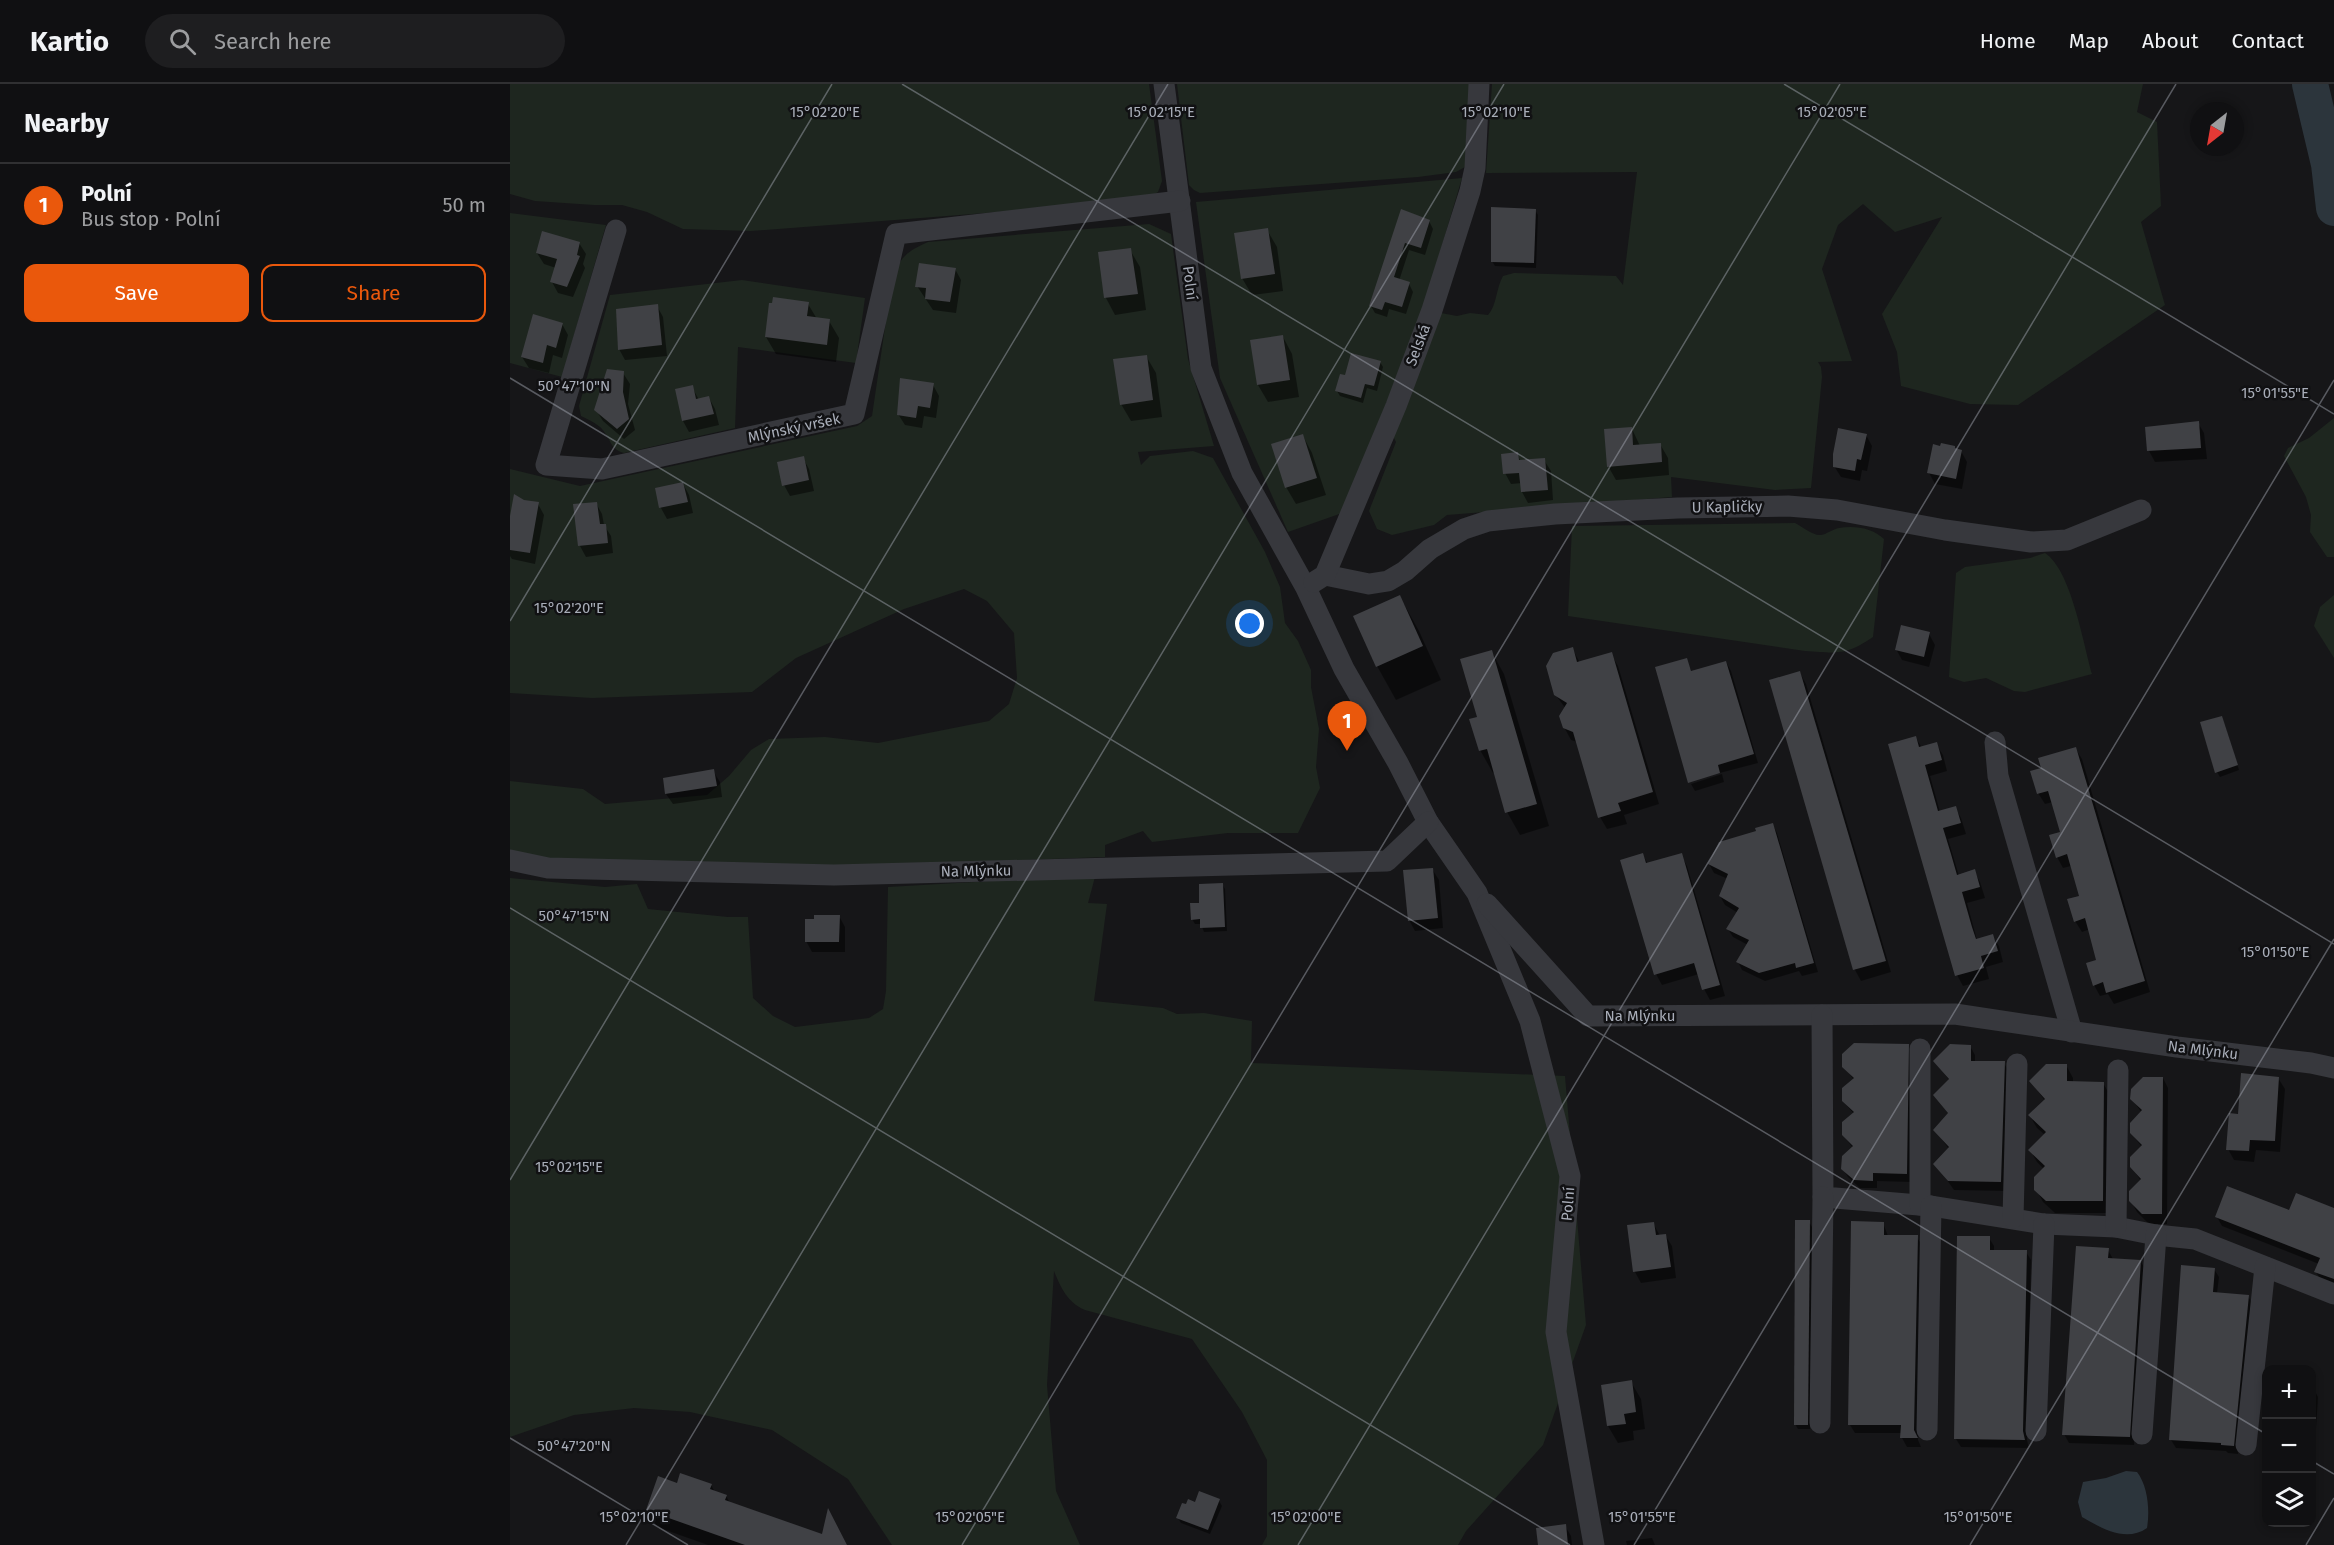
<!DOCTYPE html>
<html lang="en">
<head>
<meta charset="utf-8">
<style>
  :root { --surface:#101012; --page:#1e1e20; --text:#f1f3f6; --muted:#9c9d9f; --line:#303032; --accent:#ea580c }
  body { margin:0; font-family:"Fira Sans",sans-serif; background:var(--page); color:var(--text) }
  .controls { position:absolute; right:18px; bottom:18px; display:grid; overflow:hidden; border-radius:12px; box-shadow:0 3px 9px #0003 }
  .controls button { width:54px; height:54px; display:grid; place-items:center; padding:0; border:0; border-bottom:2px solid var(--line); background:var(--surface); color:var(--text); font:30px sans-serif }
  .compass { position:absolute; left:1680px; top:18px; width:54px; height:54px; border-radius:50%; background:var(--surface); box-shadow:0 3px 9px #0003; rotate:211deg }
  .you { position:absolute; left:740px; top:540px; width:21px; height:21px; margin:-15px; border:4px solid #fff; border-radius:50%; background:#1a73e8; box-shadow:0 0 0 9px #1a73e833 }
  .badge { display:grid; place-items:center; width:39px; height:39px; border-radius:50%; background:var(--accent); color:#fff; font-size:20px; font-weight:700 }
  .pin { position:absolute; translate:-50% -50px; filter:drop-shadow(0 2px 3px #0008) }
  .pin::after { content:''; position:absolute; top:32px; width:21px; height:18px; background:inherit; clip-path:polygon(0 0,100% 0,50% 100%) }
  .list { margin:0; padding:0; list-style:none }
  h2 { display:flex; justify-content:space-between; align-items:center; height:78px; margin:0; padding:0 24px; font-size:26px }
  h2 small { font-size:20px; font-weight:400; color:var(--muted) }
  .list li { display:grid; grid-template-columns:39px 1fr auto; gap:18px; align-items:center; box-sizing:border-box; height:84px; padding:0 24px; border-top:2px solid var(--line) }
  .list b { display:block; font-size:22px; white-space:nowrap }
  .list p { margin:0; font-size:20px; white-space:nowrap; color:var(--muted) }
  .list em { font-size:20px; font-style:normal; color:var(--muted) }
  .actions { display:flex; gap:12px; padding:18px 24px }
  .actions a { flex:1; padding:14px 0; border:2px solid var(--accent); border-radius:12px; text-align:center; font-size:21px; color:var(--accent) }
  .actions .main { background:var(--accent); color:#fff }
  .icon { flex:none; width:33px; height:33px; fill:none; stroke:currentColor; stroke-width:2; stroke-linecap:round; stroke-linejoin:round }
  .map { position:relative; flex:none; width:1824px; height:1461px; overflow:hidden }
  header { display:flex; align-items:center; gap:36px; box-sizing:border-box; height:84px; padding:0 30px; background:var(--surface); border-bottom:2px solid var(--line) }
  header strong { font-size:28px }
  nav { display:flex; gap:33px; margin-inline-start:auto; font-size:21px }
  .search { width:420px; height:54px; background:var(--page); display:flex; align-items:center; gap:15px; box-sizing:border-box; padding:0 21px; border-radius:33px; color:var(--muted); font-size:22px }
  main { display:flex }
  aside { flex:1; background:var(--surface) }
  .map>svg:first-child { display:block }
  .green { fill:#1e261f }
  .water { fill:#2c353c }
  .shadow { fill:#0007 }
  .lines { fill:none; stroke-linecap:round; stroke-linejoin:round }
  .river { stroke:#2c353c; stroke-width:36 }
  .building { fill:#404145 }
  .minor { stroke:#37383d; stroke-width:21 }
  .ticks { fill:none; stroke:#a8adb8; stroke-width:1.5; stroke-opacity:0.45 }
  .labels { text-anchor:middle; dominant-baseline:central; stroke-width:5; stroke-linejoin:round; paint-order:stroke }
  .street-label { font-size:15px; fill:#a8adb8; stroke:#111113 }
  .ticks-label { font-size:15px; text-anchor:middle; fill:#a8adb8; stroke:#111113; stroke-width:5; stroke-linejoin:round; paint-order:stroke }
</style>
</head>
<body>
<header>
<strong>Kartio</strong>
<div class="search"><svg class="icon" aria-label="search" viewBox="0 0 24 24"><circle cx="10" cy="10" r="6"/><path d="M15 15l6 6"/></svg>Search here</div>
<nav><a>Home</a><a>Map</a><a>About</a><a>Contact</a></nav>
</header>
<main>
<aside>
<h2>Nearby<small></small></h2>
<ul class="list">
<li><span class="badge">1</span><div><b>Polní</b><p>Bus stop · Polní</p></div><em>50 m</em></li>
</ul>
<div class="actions"><a class="main">Save</a><a>Share</a></div>
</aside>
<div class="map">
<svg width="1824" height="1461" viewBox="0 0 1824 1461">
  <rect width="100%" height="100%" fill="#161618"/>
  <g class="green">
    <path d="M0,0h639l13,97 -4,11 -14,9 -393,30 -68,-2 -36,-17 -25,-7h-28l-59,-4 -25,-7z"/>
    <path d="M667,0h294l-6,83 -9,5 -38,5 -218,16 -6,-3 -5,-5z"/>
    <path d="M982,0h651l-6,28 20,10 4,84 -20,16 24,83 -147,100 -48,-1 -69,-18 -4,-34 -15,-38 60,-97 -47,15 -32,-28 -25,21 -16,44 30,92 -34,1 3,5 1,10 -11,111 -36,2 -104,-13 1,20 -225,18 -13,10 -42,10 -15,-6 -8,-18 27,-69 -3,-6 48,-123 16,3 13,-3 18,2c9,-10 8,-27 15,-39l11,-3 102,3 7,9 14,-113 -151,1z"/>
    <path d="M952,94l-35,118 -82,216 -57,20 -68,-154 -24,-176z"/>
    <path d="M0,129l96,12 -44,152 -52,-14z"/>
    <path d="M639,140l22,10 17,125 26,87 -76,6 3,13 9,-9 43,-5 20,7 52,94 15,35 5,36 13,18 13,29v17l8,42 -3,38 4,21 -22,45h-70l-76,9 -9,-11 -38,14v12l-282,10 -274,-5 -39,-10v-71l73,8 22,15 102,-9 22,-19 22,-26 18,-11 56,-2 53,6 111,-22 20,-17 8,-26 -3,-45 -27,-32 -23,-12 -60,20 -108,49 -44,34 -160,6 -82,-5v-224l70,17 277,-60 15,-10 20,-136c8,-23 14,-28 36,-38z"/>
    <path d="M232,196l123,18 -9,65 -118,-16 -3,81 -111,25c-13,-4 -12,-10 -19,-20 -4,-8 -16,-13 -24,-17l-2,-10 31,-111z"/>
    <path d="M1824,334v139h-7l-17,-25 1,-17 -5,-18 -22,-41 4,-8 21,-10z"/>
    <path d="M1285,439c6,3 18,13 26,12 6,-1 12,-6 18,-7 15,-3 34,0 45,11l-11,98c-28,19 -36,16 -68,14l-237,-35 4,-90z"/>
    <path d="M1535,469c26,17 38,89 47,121l-67,18 -11,-1 -28,-13 -22,4 -15,-5 7,-104 9,-6 65,-9z"/>
    <path d="M1824,511v63l-20,-32 6,-19z"/>
    <path d="M552,793h33l-7,26 19,1 -13,97 69,7 14,6 27,-1 48,8 -1,42 314,13 21,249 -43,120 -77,86 -8,14h-196l5,-9v-76l-25,-48 -50,-73 -107,-29c-18,-8 -24,-22 -31,-39l-7,114 9,106 24,54h-188l-44,-66 -76,-49 -82,-18 -56,-4 -60,7 -64,22v-559l95,9 32,-3 11,25 80,8h20l5,81 20,18 22,11 74,-9 14,-9 3,-18 2,-104z"/>
  </g>
  <path class="water" d="M1616,1387l11,1c11,14 13,39 10,56 -21,15 -46,0 -65,-11l-4,-15 5,-20 23,-4z"/>
  <g class="shadow">
    <path d="M1025,126l3,5 -2,53 -41,-2 -3,-5z"/>
    <path d="M892,127l27,10 4,8 -8,26 -16,-5 -10,31 10,3 4,8 -7,22 -17,-5 -2,8 -12,-4 -4,-7z"/>
    <path d="M757,146l10,17 6,44 -31,4 -10,-17z"/>
    <path d="M69,159l7,11 -3,10 2,4 -12,29 -15,-4 -6,-11 4,-14 -12,-4 -7,-11z"/>
    <path d="M620,166l10,17 6,43 -31,5 -9,-17 -6,-44z"/>
    <path d="M445,185l6,11 -5,33 -23,-3 -16,-24z"/>
    <path d="M298,220l9,15 12,2 10,17 -3,24 -60,-8 -10,-17z"/>
    <path d="M147,222l6,11 4,39 -42,4 -6,-11z"/>
    <path d="M52,240l6,11 -6,23 -9,-3 -4,18 -20,-5 -7,-11z"/>
    <path d="M773,253l9,17 7,43 -31,5 -10,-17 -6,-44z"/>
    <path d="M636,272l10,17 6,44 -31,4 -10,-17z"/>
    <path d="M870,278l3,5 -6,24 -10,-3 -4,15 -23,-7 -3,-5 9,-14z"/>
    <path d="M113,289l7,11 -2,20 7,26 -11,9 -21,-18 -7,-11z"/>
    <path d="M391,296l32,5 6,11 -3,22 -12,-2 -2,12 -17,-3 -7,-11z"/>
    <path d="M182,303l7,13 10,-2 6,11 4,16 -30,7 -6,-11z"/>
    <path d="M1688,339l6,10 3,26 -52,3 -6,-11z"/>
    <path d="M1122,345l8,17 20,-2 8,14 1,17 -53,5 -8,-14z"/>
    <path d="M1356,351l6,11 -5,25 -5,-1 -2,11 -19,-4 -7,-11z"/>
    <path d="M793,352l9,17 14,42 -30,9 -10,-17z"/>
    <path d="M1451,367l6,11 -5,27 -27,-5 -6,-11z"/>
    <path d="M1007,370l4,8 23,-2 7,11 2,29 -25,3 -6,-11v-9l-11,1 -6,-11z"/>
    <path d="M293,374l6,11 5,22 -24,5 -6,-11z"/>
    <path d="M173,400l6,11 4,18 -26,6 -6,-11 -4,-18z"/>
    <path d="M13,417l15,3 6,11 -9,49 -23,-5 -2,-3v-32z"/>
    <path d="M86,419l6,11 2,11 7,11 2,17 -27,4 -6,-11z"/>
    <path d="M890,513l19,34 22,49 -45,20 -19,-34z"/>
    <path d="M1419,550l6,11 -6,22 -27,-7 -6,-11z"/>
    <path d="M1062,564l8,15 31,-9 7,12 41,138 -35,11 3,9 -20,5 -7,-12 -23,-75 -6,-2 -7,-13 2,-18 -11,-15z"/>
    <path d="M981,567l13,23 45,152 -29,9 -13,-23 -12,-40 -2,1 -13,-23 -1,-32z"/>
    <path d="M1176,576l6,12 34,-10 5,9 27,92 -69,18z"/>
    <path d="M1290,589l6,11 85,288 -30,9 -6,-11 -85,-289z"/>
    <path d="M1714,639l15,47 -19,7 -3,-5z"/>
    <path d="M1406,654l6,10 14,-4 7,11 4,16 -17,5 10,36 15,-4 6,10 5,16 -18,5 11,37 15,-5 6,11 5,16 -18,5 10,37 15,-4 7,10 4,16 -17,5 3,12 -26,7 -6,-11z"/>
    <path d="M1565,664l7,11 68,233 -36,12 -6,-10 -8,2 -6,-11 4,-24 -8,-32 -8,3 -7,-11 5,-24 -9,-31 -8,2 -6,-11 5,-24 -9,-31 -8,2 -7,-11 5,-24z"/>
    <path d="M203,687l7,11 2,15 -49,7 -7,-10z"/>
    <path d="M1212,690l2,8 -29,9 -4,-7z"/>
    <path d="M1263,741l4,8 41,139 -16,4 -3,-5 -34,10 -23,-11 -4,-8 10,-17 -15,-8 -5,-8 10,-16 -13,-8 -5,-9 8,-17 -14,-6 -5,-9z"/>
    <path d="M1132,770l6,10 33,-9 6,11 38,130 -15,4 -6,-11 -5,-15 -37,11 -6,-11z"/>
    <path d="M922,785l7,11 4,48 -28,3 -6,-11z"/>
    <path d="M712,800l3,5 2,42 -23,1 -3,-8h-6l-3,-5 9,-15z"/>
    <path d="M329,832l6,11v25h-33l-6,-11z"/>
    <path d="M1398,961l4,9 -1,128 -34,-1v7h-17l-12,-11 -5,-8 10,-21 -10,-13 11,-21 -11,-13 11,-21 -10,-14z"/>
    <path d="M1460,962l5,9v7l29,1 5,9 -3,119 -52,-1 -19,-27 14,-14 -14,-19 14,-16 -14,-18 14,-16 -14,-19z"/>
    <path d="M1556,981l7,13v5h30l7,12 -1,118h-54l-12,-11 -7,-13 8,-20 -7,-7 -7,-12 15,-15 -8,-7 -7,-12 15,-15 -14,-20z"/>
    <path d="M1653,994l5,10 -1,136h-18l-12,-12 -6,-11 10,-20 -10,-15 11,-19 -11,-14 11,-20 -10,-14z"/>
    <path d="M1768,994l7,11 -5,63 -24,-2 -2,12 -20,-2 -6,-11 12,-33z"/>
    <path d="M1824,1125v77l-13,-5 -5,-9 3,-8 -97,-38 -5,-9z"/>
    <path d="M1299,1138l3,5 -2,202h-12l-3,-5z"/>
    <path d="M1143,1139l7,13 5,-1 7,11 4,32 -35,5 -6,-11 -6,-46z"/>
    <path d="M1373,1139l5,13 29,1 5,9 -4,194 3,7h-14l-5,-9v-5h-47l-5,-8z"/>
    <path d="M1479,1154l5,8v5l32,1 5,8 -4,180 2,8 -68,-1 -5,-8z"/>
    <path d="M1598,1166l5,9 28,3 5,8 -12,175 -65,-2 -5,-9z"/>
    <path d="M1704,1185l5,8 -2,16 31,3 5,9 -15,149 -10,-1 -2,-2 -50,-3 -5,-8z"/>
    <path d="M1121,1298l10,17 4,30 -12,2 1,9 -16,3 -10,-17z"/>
    <path d="M1802,1302l6,11 -5,78h-1z"/>
    <path d="M201,1401l4,7 11,4 4,7 116,42h-138l-51,-18 -9,-17z"/>
    <path d="M709,1417l3,5 -12,28 -29,-11 -3,-5 18,-15z"/>
    <path d="M1055,1442l6,10 1,9h-32z"/>
    <path d="M1142,1454l3,7h-28l-1,-4z"/>
  </g>
  <g class="lines">
    <path class="river" d="M1800,0l19,80 5,44"/>
  </g>
  <g class="building">
    <path d="M981,123l45,2 -2,54 -43,-1z"/>
    <path d="M891,125l29,11 -9,28 -16,-5 -11,34 16,5 -8,25 -17,-5 -3,8 -13,-4z"/>
    <path d="M758,144l7,46 -34,5 -7,-46z"/>
    <path d="M32,147l38,11 -3,13 3,1 -13,31 -17,-5 7,-23 -21,-6z"/>
    <path d="M621,164l7,46 -34,4 -6,-46z"/>
    <path d="M409,179l37,5 -6,34 -25,-3 1,-11 -11,-1z"/>
    <path d="M263,213l36,5 -2,14 23,3 -3,26 -62,-8 4,-34h3z"/>
    <path d="M148,220l4,41 -44,5 -2,-41z"/>
    <path d="M23,230l30,9 -7,25 -9,-3 -4,18 -22,-6z"/>
    <path d="M773,251l7,45 -33,5 -7,-45z"/>
    <path d="M841,269l30,8 -7,25 -9,-2 -4,14 -26,-7 5,-17 5,1z"/>
    <path d="M637,271l6,45 -33,5 -7,-46z"/>
    <path d="M97,285l17,2 -1,21 6,27 -12,10 -23,-19z"/>
    <path d="M390,294l34,5 -4,25 -12,-2 -2,12 -19,-3z"/>
    <path d="M183,301l3,14 13,-3 5,18 -32,7 -7,-32z"/>
    <path d="M1689,337l2,27 -54,3 -2,-24z"/>
    <path d="M1122,343l1,18 28,-2 1,19 -55,5 -3,-38z"/>
    <path d="M1328,344l29,6 -6,26 -4,-1 -2,12 -22,-4v-13z"/>
    <path d="M793,350l14,44 -32,10 -14,-44z"/>
    <path d="M1431,359l14,3v2l7,2 -6,29 -29,-6 6,-29 7,2z"/>
    <path d="M1008,368l1,8 26,-2 3,32 -27,2 -2,-19 -16,1 -2,-20z"/>
    <path d="M294,372l5,24 -27,6 -5,-24z"/>
    <path d="M173,398l5,20 -29,6 -4,-20z"/>
    <path d="M4,410l10,6 15,2 -9,51 -20,-3v-34z"/>
    <path d="M87,418l3,22h6l2,19 -30,3 -5,-42z"/>
    <path d="M890,511l23,51 -47,21 -23,-51z"/>
    <path d="M1391,541l29,7 -6,25 -29,-7z"/>
    <path d="M1063,563l4,15 35,-10 41,140 -35,11 3,8 -23,7 -25,-86 -10,-4 -4,-12 8,-13 -13,-8 -8,-29 7,-13z"/>
    <path d="M982,566l45,154 -32,9 -18,-64 -8,2 -10,-32 8,-2 -17,-58z"/>
    <path d="M1177,574l4,13 35,-10 28,93 -36,11 2,8 -32,10 -33,-116z"/>
    <path d="M1290,587l86,290 -33,9 -84,-290z"/>
    <path d="M1712,632l16,49 -23,8 -15,-51z"/>
    <path d="M1406,652l3,11 18,-5 5,18 -17,5 13,46 18,-5 5,17 -18,5 8,26 6,21 18,-6 5,18 -18,5 10,35 4,12 17,-5 5,17 -17,5 3,12 -29,8 -67,-232z"/>
    <path d="M1566,663l69,234 -39,12 -3,-11 -10,4 -7,-23 10,-3 -11,-42 -11,4 -7,-23 12,-3 -12,-42 -11,4 -7,-23 11,-3 -12,-41 -11,3 -7,-23 11,-3 -3,-10z"/>
    <path d="M204,685l3,17 -52,8 -2,-16z"/>
    <path d="M1263,739l41,140 -18,5 -1,-5 -36,10 -23,-11 13,-22 -23,-11 13,-21 -20,-12 9,-22 -20,-10 11,-22 37,-11 -1,-3z"/>
    <path d="M1133,769l3,10 36,-10 38,132 -18,5 -8,-27 -40,12 -34,-115z"/>
    <path d="M923,784l5,50 -30,3 -5,-51z"/>
    <path d="M713,799l2,44 -25,1v-9l-9,1 -1,-17h9v-19z"/>
    <path d="M304,831h26l-1,27h-34v-23h9z"/>
    <path d="M1344,959l55,1 -2,130 -34,-1v8l-19,-1 -13,-11 1,-13 11,-10 -11,-11v-13l12,-10 -12,-11v-13l12,-10 -12,-11v-13z"/>
    <path d="M1440,960l21,1v16h34l-4,121 -53,-1 -15,-17 16,-17 -16,-17 15,-17 -15,-18 16,-16 -16,-18z"/>
    <path d="M1536,980h21v17l37,1 -1,119h-57l-12,-11v-13l11,-11 -17,-16 18,-18 -18,-17 17,-16 -16,-18z"/>
    <path d="M1731,989l38,4 -4,64 -25,-1 -1,11 -23,-1 3,-37 9,1z"/>
    <path d="M1633,993h20l-1,137h-20l-13,-13v-10l12,-12 -11,-12v-10l12,-12 -12,-12v-10l12,-13 -12,-11 1,-10z"/>
    <path d="M1717,1102l62,24 7,-17 38,15v71l-20,-7 6,-14 -105,-41z"/>
    <path d="M1285,1136h15l-2,205h-14z"/>
    <path d="M1341,1137l33,1v13h34l-4,195 4,8h-18l1,-13h-53z"/>
    <path d="M1144,1138l2,13 10,-1 5,33 -38,5 -6,-47z"/>
    <path d="M1447,1152h33v14h37l-4,181 2,9 -71,-1z"/>
    <path d="M1566,1162l33,2 -1,10 33,2 -11,177 -68,-2z"/>
    <path d="M1671,1181l34,3 -2,24 36,3 -15,151 -13,-1v-2l-52,-3z"/>
    <path d="M1122,1296l4,32 -12,2 2,10 -19,2 -6,-41z"/>
    <path d="M170,1389l32,11 -2,5 17,6 -2,5 97,34 6,-26 19,37h-102l-99,-35 12,-34 19,7z"/>
    <path d="M689,1407l21,8 -12,31 -32,-12 6,-15 4,1 2,-5 7,3z"/>
    <path d="M1056,1440l2,21h-30l-2,-17z"/>
  </g>
  <g class="lines">
    <g class="minor">
      <path d="M654,0l37,284 41,105 64,115 38,81 54,94 30,59 49,71 53,128 40,155 -14,156 38,213"/>
      <path d="M106,146l-70,235 56,4 252,-55 42,-180 284,-33"/>
      <path d="M815,491l44,9 19,-3 17,-10 25,-22 34,-20 24,-8 67,-7 123,-6 110,-2 49,4 108,20 86,12 36,-2 74,-30"/>
      <path d="M804,498l11,-7 71,-169 36,-96 38,-119 5,-23 4,-84"/>
      <path d="M1485,658l3,34 74,256"/>
      <path d="M0,776l38,8 286,7 553,-14 41,-39"/>
      <path d="M977,820l101,112 367,-2 222,33 134,16 23,5"/>
      <path d="M1312,931l1,182 108,9 113,18 72,3 40,8 39,4 139,55"/>
      <path d="M1410,1121v-156"/>
      <path d="M1503,1134l4,-154"/>
      <path d="M1606,1143l2,-157"/>
      <path d="M1310,1339l3,-226"/>
      <path d="M1417,1346l4,-224"/>
      <path d="M1526,1347l8,-207"/>
      <path d="M1632,1350l14,-199"/>
      <path d="M1736,1361l19,-178"/>
    </g>
  </g>
  <path class="ticks" d="M392,0l1432,860M1274,0l550,330M0,294l1756,1056M0,537l322,-537M0,824l1060,637M0,1096l658,-1096M0,1354l178,107M1802,1377l22,13M116,1461l878,-1461M452,1461l878,-1461M788,1461l878,-1461M1124,1461l700,-1165M1460,1461l364,-606M1796,1461l28,-47"/>
  <g class="labels">
    <g class="street-label">
      <text transform="translate(680 199) rotate(83)">Polní</text>
      <text transform="translate(908 261) rotate(-69)">Selská</text>
      <text transform="translate(284 344) rotate(-12)">Mlýnský vršek</text>
      <text transform="translate(1217 423) rotate(-1)">U Kapličky</text>
      <text transform="translate(466 787) rotate(-1)">Na Mlýnku</text>
      <text x="1130" y="932">Na Mlýnku</text>
      <text transform="translate(1693 966) rotate(7)">Na Mlýnku</text>
      <text transform="translate(1058 1120) rotate(-85)">Polní</text>
    </g>
  </g>
  <g class="ticks-label">
    <text x="1322" y="33">15°02'05"E</text>
    <text x="315" y="33">15°02'20"E</text>
    <text x="651" y="33">15°02'15"E</text>
    <text x="986" y="33">15°02'10"E</text>
    <text x="64" y="307">50°47'10"N</text>
    <text x="1765" y="314">15°01'55"E</text>
    <text x="59" y="529">15°02'20"E</text>
    <text x="64" y="837">50°47'15"N</text>
    <text x="1765" y="873">15°01'50"E</text>
    <text x="59" y="1088">15°02'15"E</text>
    <text x="64" y="1367">50°47'20"N</text>
    <text x="124" y="1438">15°02'10"E</text>
    <text x="460" y="1438">15°02'05"E</text>
    <text x="796" y="1438">15°02'00"E</text>
    <text x="1132" y="1438">15°01'55"E</text>
    <text x="1468" y="1438">15°01'50"E</text>
  </g>
</svg>
<div class="controls">
<button>+</button>
<button>−</button>
<button><svg class="icon" aria-label="layers" viewBox="0 0 24 24"><path d="M12 4l9 5-9 5-9-5zM3 14l9 5 9-5"/></svg></button>
</div>
<svg class="compass" viewBox="-18 -18 36 36"><path d="M0-13l5 13h-10z" fill="#e53935"/><path d="M0 13l5-13h-10z" fill="#9c9d9f"/></svg>
<div class="you"></div>
<div class="pin badge" style="left:837px;top:667px">1</div>
</div>
</main>
</body>
</html>
